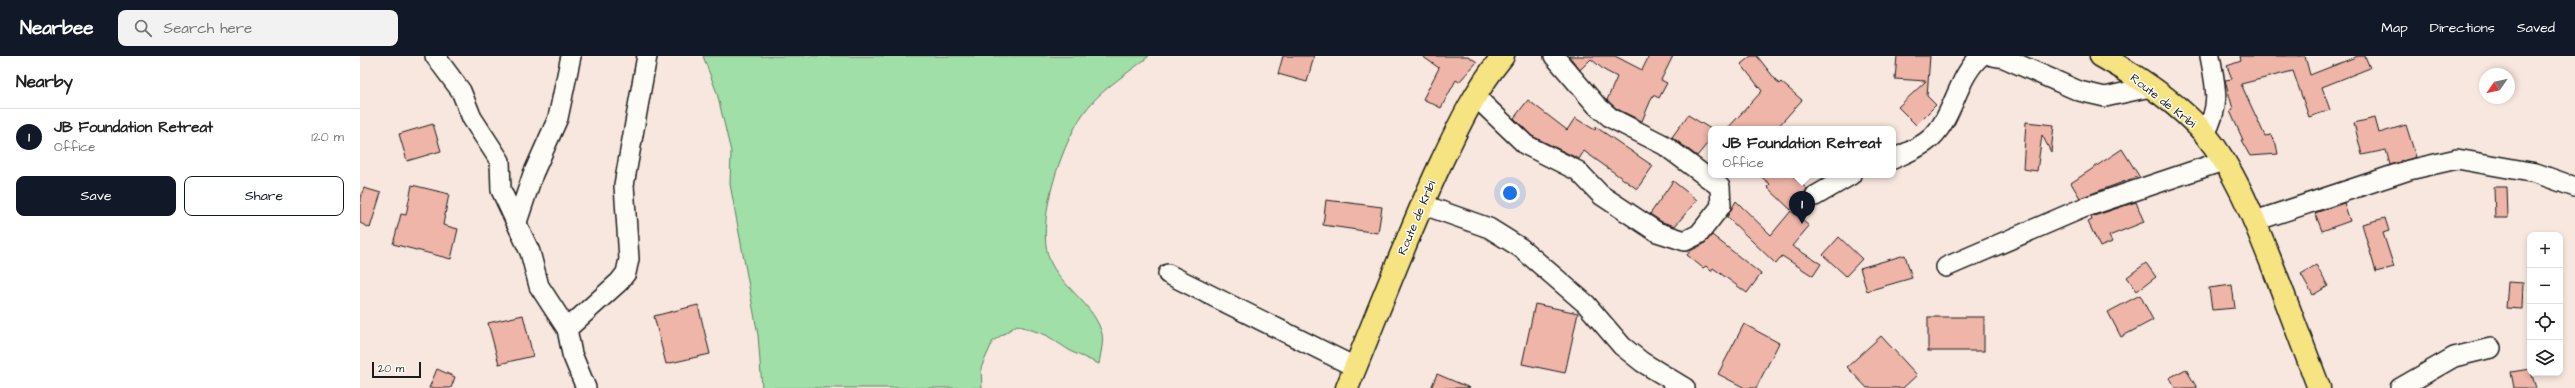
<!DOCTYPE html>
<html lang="en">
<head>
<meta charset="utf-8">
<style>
  :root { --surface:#fff; --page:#f2f2f2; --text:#222; --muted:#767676; --line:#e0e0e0; --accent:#111827 }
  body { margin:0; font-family:"Architects Daughter",sans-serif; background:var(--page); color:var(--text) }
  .controls { position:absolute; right:12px; bottom:12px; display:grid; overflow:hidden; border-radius:8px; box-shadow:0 2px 6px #0003 }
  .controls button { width:36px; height:36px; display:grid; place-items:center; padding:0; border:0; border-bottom:1px solid var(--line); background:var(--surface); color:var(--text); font:20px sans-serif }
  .compass { position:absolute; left:2119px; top:12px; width:36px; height:36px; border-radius:50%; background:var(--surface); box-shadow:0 2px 6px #0003; rotate:236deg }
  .scale { position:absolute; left:12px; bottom:10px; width:49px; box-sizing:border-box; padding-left:4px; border:2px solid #1c1c1c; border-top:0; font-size:11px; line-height:14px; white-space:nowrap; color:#1c1c1c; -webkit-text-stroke:3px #fdfcf7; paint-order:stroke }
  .you { position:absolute; left:1150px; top:137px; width:14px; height:14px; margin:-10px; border:3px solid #fff; border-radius:50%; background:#1a73e8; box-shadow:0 0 0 6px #1a73e833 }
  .badge { display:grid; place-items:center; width:26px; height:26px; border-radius:50%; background:var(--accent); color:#fff; font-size:13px; font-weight:700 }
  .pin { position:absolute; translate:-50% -33px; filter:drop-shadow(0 1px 2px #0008) }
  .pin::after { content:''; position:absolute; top:21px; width:14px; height:12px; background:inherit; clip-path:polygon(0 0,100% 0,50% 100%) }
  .popup { position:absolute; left:1348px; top:70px; width:188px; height:52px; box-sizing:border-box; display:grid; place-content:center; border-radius:8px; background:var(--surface); filter:drop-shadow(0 1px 3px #0005); font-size:13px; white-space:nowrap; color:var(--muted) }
  .popup b { font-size:15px; color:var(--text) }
  .popup::after { content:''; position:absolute; left:50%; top:100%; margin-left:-8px; border:8px solid transparent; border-top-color:var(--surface) }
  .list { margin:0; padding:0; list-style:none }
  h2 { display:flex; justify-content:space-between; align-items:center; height:52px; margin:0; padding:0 16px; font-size:17px }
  h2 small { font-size:13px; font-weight:400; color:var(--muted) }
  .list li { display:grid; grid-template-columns:26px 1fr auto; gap:12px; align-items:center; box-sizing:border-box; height:56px; padding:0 16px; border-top:1px solid var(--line) }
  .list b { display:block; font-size:15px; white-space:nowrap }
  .list p { margin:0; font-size:13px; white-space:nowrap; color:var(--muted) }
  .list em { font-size:13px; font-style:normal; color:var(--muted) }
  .actions { display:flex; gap:8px; padding:12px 16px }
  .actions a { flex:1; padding:9px 0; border:1px solid var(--accent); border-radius:8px; text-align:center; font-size:14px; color:var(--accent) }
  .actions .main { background:var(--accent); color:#fff }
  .icon { flex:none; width:22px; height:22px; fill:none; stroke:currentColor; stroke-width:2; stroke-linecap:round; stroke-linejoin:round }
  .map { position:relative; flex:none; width:2215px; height:332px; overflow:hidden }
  header { display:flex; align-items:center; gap:24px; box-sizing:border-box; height:56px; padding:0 20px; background:var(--accent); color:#fff }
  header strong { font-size:19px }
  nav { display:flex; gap:22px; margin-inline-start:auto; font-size:14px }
  .search { width:280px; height:36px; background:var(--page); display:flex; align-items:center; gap:10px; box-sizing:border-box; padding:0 14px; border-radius:8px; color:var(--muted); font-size:15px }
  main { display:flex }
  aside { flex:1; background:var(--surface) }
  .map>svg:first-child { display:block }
  .green { fill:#a0dfa7; stroke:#5e7e62 }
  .building { fill:#eeb5a8; stroke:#1c1c1c }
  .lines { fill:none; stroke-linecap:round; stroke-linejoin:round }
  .minor-casing { stroke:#1c1c1c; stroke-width:22 }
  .major-casing { stroke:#1c1c1c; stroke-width:25 }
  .minor { stroke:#fdfcf7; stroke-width:19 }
  .major { stroke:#f6e381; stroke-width:22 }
  .labels { text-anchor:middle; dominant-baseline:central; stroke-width:3; stroke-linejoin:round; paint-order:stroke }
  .street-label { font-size:12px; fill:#1c1c1c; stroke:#fdfcf7 }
</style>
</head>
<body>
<header>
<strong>Nearbee</strong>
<div class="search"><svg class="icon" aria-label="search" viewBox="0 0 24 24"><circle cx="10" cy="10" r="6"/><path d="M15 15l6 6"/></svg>Search here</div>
<nav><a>Map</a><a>Directions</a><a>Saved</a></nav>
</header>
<main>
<aside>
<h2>Nearby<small></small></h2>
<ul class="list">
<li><span class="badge">1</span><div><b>JB Foundation Retreat</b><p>Office</p></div><em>120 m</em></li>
</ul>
<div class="actions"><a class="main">Save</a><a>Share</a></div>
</aside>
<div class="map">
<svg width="2215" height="332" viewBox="0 0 2215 332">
  <rect width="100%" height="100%" fill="#f8e7df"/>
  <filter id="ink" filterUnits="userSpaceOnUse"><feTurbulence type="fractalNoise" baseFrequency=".025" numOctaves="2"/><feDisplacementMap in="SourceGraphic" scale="8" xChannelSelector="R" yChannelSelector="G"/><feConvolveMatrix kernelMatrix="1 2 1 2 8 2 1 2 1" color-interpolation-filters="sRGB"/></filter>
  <g filter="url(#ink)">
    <path class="green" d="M343,0h446c-19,16 -43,30 -59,49 -26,29 -59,123 -38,160 13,24 43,41 50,69 2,8 -2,22 -3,30l-27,-12 -26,-17 -29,-10 -24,16 -12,27 1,20h-220l-4,-53 -28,-151 1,-32 -14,-59z"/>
    <g class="building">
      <path d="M923,0h31l-7,26 -29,-8z"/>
      <path d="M1062,0h46l9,6 -18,20 -3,-2 -15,28 -18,-9 16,-31z"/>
      <path d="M1209,0h46l27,14 7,-14h24l-12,24 6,3 -8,15 -6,-3 -11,26 -25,-12 -10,-9 10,-23 -13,-7 -13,-11 -11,11z"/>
      <path d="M1391,0h6l22,28 2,-2 21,18 -26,29h-49l35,-38 -21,-27z"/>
      <path d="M1537,0h33l-3,40 9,9 -20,20 -18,-18 28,-26 -31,-2z"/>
      <path d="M1880,0h65l5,19 48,-19h7l5,12 -48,19 8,23 -21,7 -16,-46 -52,13 24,52 6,-1 5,9 2,10 -28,2 -9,-16h2l-13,-29 3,-2 -8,-29 7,-1 -5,-13 14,-5z"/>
      <path d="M1168,44l39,30 8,-12 20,12 1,-3 57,39 -16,23 -53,-38 -5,8 -47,-23 -18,-18z"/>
      <path d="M1328,59l23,14v10l-14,17 -25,-19z"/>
      <path d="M2015,62l4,15 27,-8 10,32 -26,8 -4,-15 -24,5 -8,-32z"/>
      <path d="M1666,66l28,3 -3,27 -9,-17 -5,36 -14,-2z"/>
      <path d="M73,68l8,27 -34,10 -8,-27z"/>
      <path d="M1762,93l17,27 -59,22 -9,-15z"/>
      <path d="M1399,119h33l15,14 -16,21 -24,-23 3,-3z"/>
      <path d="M1313,125l24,19 -22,26 -13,-4 -12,-8z"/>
      <path d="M52,129l37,9 -6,31 15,4 -7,30 -58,-15 8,-30 5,1z"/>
      <path d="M2134,131h13l1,31h-13z"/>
      <path d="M4,132l17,5 -11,35 -10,-5v-25z"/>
      <path d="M966,144l56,7 -4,26 -55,-8z"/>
      <path d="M1376,145l35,34 20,-24 18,15 -17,20 29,18 -8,12 -31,-20 -6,8 -49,-47z"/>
      <path d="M1776,146l8,20 -35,14 3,6 -12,5 -12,-25 4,-2 -1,-3z"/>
      <path d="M1984,147l6,18 -28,10 -7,-18z"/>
      <path d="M2025,162l4,13 -6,2 11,34 -18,5 -14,-48z"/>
      <path d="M1352,179l49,39 -14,19 -34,-25 -2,3 -5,-5 -3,2 -16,-13 3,-4 14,-7z"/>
      <path d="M1479,181l23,22 -16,17 -23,-21z"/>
      <path d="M1545,199l7,23 -45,13 -7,-23z"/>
      <path d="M1786,207l10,14 -19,14 -10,-14z"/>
      <path d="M1956,209l12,21 -15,9 -12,-21z"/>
      <path d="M2148,226l15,1 -1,26 -16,-1z"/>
      <path d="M1872,229l3,23 -23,2 -3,-22z"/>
      <path d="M1780,239l13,25 -32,17 -13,-25z"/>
      <path d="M1175,248l43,9 -13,60 -43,-9z"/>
      <path d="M338,249l12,49 -44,10 -12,-48z"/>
      <path d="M163,259l10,41 -34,8 -11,-41z"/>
      <rect x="1568" y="261" width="56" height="34"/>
      <path d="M1384,268l35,19 -23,45h-11l-27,-14z"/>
      <path d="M1521,280l36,39 -14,13h-36l-20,-21z"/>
      <path d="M77,313l18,8 -4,11h-22z"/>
      <path d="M1826,313l11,19h-22l-6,-10z"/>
      <path d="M2170,313l6,19h-22l-3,-16z"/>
      <path d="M1077,318l33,14h-39z"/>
    </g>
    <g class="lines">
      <g class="minor-casing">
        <g id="minor">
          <path d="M75,0l26,35 11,27 28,43 1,29 29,62 9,34 28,43 5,25 14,34"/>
          <path d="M1632,0l12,2 75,33 26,6 45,-10"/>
          <path d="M1115,40l51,49 52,26 23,24 56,37 28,9 14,-7 22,-28 -1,-19 -56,-42 -53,-27 -14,-12 -43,-50"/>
          <path d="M1845,78c16,-29 11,-46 5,-78"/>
          <path d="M1533,103c13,-6 27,-11 38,-21 24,-23 25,-60 50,-82"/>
          <path d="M1455,140l36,-21"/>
          <path d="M1061,148l68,24 32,20 65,56 36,42 20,16 43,26"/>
          <path d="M1895,165l154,-51 48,-11 79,14 39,14"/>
          <path d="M157,166l16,-48 25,-56 13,-62"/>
          <path d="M1586,211l137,-59 140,-47"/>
          <path d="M808,218l187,93"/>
          <path d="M207,273l52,-47 7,-9 3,-14 -5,-74 23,-129"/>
          <path d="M2040,332l54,-31 37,-9"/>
        </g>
      </g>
      <g class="major-casing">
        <g id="major">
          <path d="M1741,0c36,20 77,47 104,78 33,40 51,91 70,138 15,39 29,77 44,116"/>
          <path d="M987,332c30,-73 58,-147 91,-219 19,-40 37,-79 65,-113"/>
        </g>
      </g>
      <use href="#minor" class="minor"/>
      <use href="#major" class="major"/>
    </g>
  </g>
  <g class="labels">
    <g class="street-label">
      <text transform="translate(1803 45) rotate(38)">Route de Kribi</text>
      <text transform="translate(1057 162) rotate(-67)">Route de Kribi</text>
    </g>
  </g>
</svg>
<div class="controls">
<button>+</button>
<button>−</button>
<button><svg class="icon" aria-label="locate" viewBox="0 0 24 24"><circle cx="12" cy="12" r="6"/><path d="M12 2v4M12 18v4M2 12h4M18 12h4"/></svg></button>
<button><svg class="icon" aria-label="layers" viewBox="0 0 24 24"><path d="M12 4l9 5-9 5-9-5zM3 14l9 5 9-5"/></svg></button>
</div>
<svg class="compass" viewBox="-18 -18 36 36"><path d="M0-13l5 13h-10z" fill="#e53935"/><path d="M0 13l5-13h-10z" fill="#767676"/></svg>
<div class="scale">20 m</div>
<div class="you"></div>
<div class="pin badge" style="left:1442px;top:168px">1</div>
<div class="popup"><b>JB Foundation Retreat</b>Office</div>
</div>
</main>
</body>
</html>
